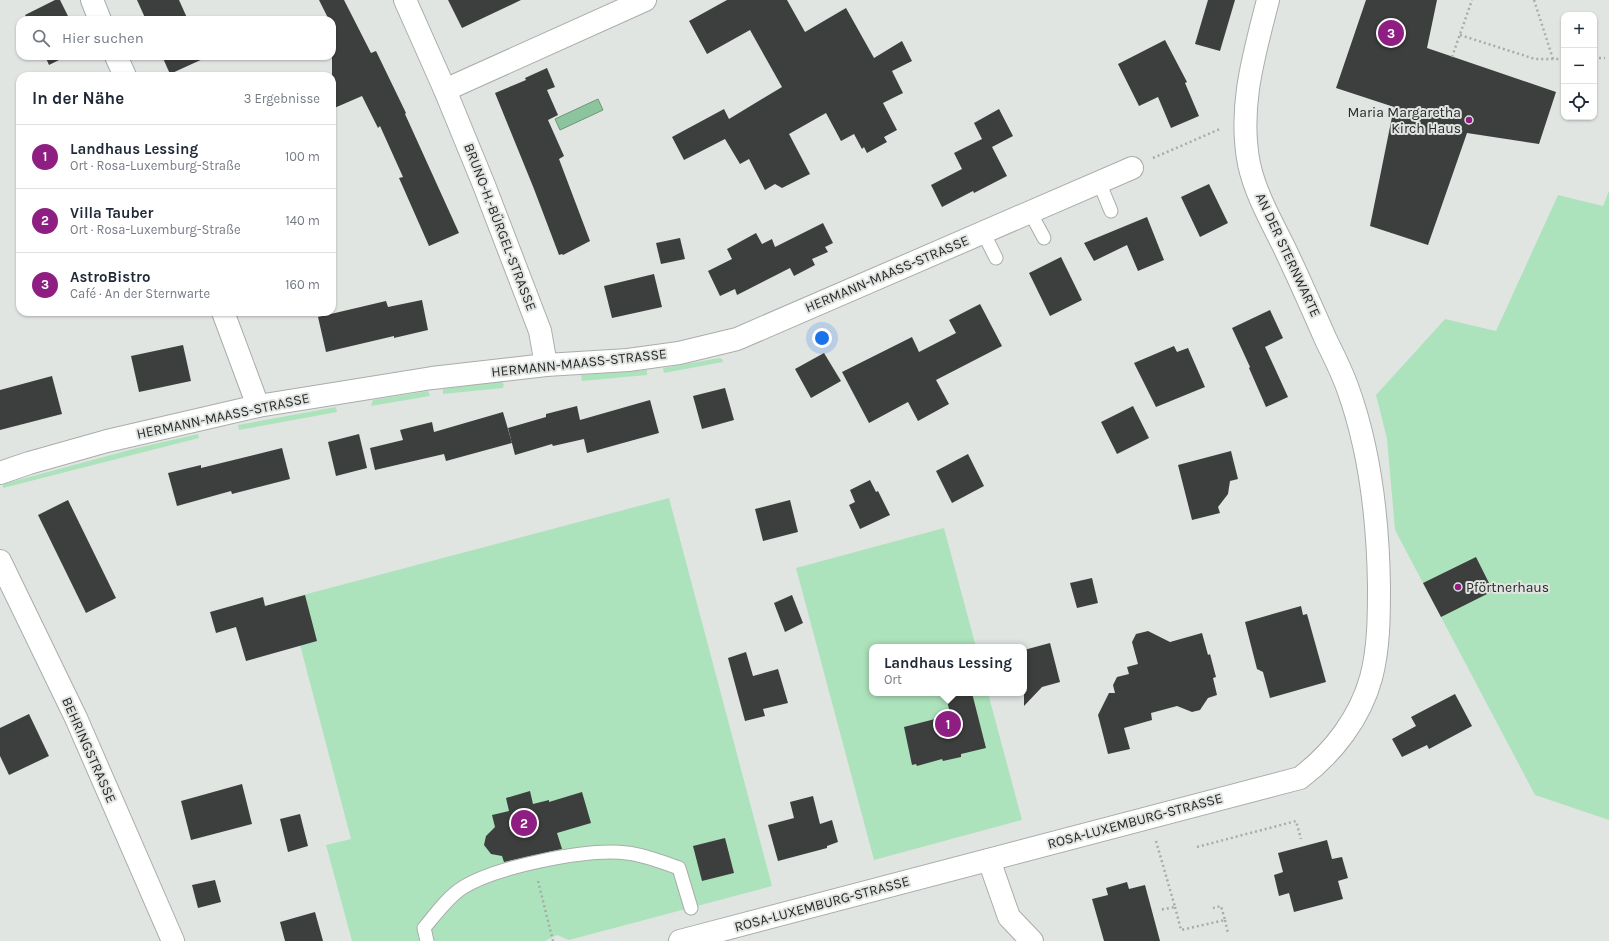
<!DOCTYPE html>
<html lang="de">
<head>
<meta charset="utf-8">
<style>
  :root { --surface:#fff; --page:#f6f6f7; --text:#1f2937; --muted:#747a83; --line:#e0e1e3; --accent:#8e1e81 }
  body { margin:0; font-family:Karla,sans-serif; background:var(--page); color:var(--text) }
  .controls { position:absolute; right:12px; top:12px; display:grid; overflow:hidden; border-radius:8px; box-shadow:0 1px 3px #0004 }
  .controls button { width:36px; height:36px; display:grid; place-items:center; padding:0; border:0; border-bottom:1px solid var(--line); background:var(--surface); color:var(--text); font:20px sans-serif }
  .you { position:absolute; left:822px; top:338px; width:14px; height:14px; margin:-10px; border:3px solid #fff; border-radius:50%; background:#1a73e8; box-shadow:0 0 0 6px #1a73e833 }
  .badge { display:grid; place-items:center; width:26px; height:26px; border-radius:50%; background:var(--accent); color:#fff; font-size:13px; font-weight:700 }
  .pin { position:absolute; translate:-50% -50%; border:2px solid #fff; box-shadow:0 1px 4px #0006 }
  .popup { position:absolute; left:869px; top:644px; width:158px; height:52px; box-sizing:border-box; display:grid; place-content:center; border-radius:8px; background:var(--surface); filter:drop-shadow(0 1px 3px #0005); font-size:13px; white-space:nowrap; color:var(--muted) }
  .popup b { font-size:15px; color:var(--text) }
  .popup::after { content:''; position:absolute; left:50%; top:100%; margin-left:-8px; border:8px solid transparent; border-top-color:var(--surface) }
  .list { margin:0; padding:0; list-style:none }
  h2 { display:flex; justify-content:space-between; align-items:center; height:52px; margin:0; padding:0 16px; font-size:17px }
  h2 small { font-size:13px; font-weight:400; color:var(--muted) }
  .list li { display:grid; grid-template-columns:26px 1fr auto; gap:12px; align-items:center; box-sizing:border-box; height:64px; padding:0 16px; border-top:1px solid var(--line) }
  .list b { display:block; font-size:15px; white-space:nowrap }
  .list p { margin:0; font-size:13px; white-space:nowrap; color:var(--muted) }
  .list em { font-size:13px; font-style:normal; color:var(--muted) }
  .icon { flex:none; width:22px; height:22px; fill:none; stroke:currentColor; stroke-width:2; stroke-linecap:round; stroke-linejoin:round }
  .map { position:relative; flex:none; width:1609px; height:941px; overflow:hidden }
  .search { position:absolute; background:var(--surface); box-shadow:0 1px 3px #0004; left:16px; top:16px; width:320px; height:44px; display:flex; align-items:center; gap:10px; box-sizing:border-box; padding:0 14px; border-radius:12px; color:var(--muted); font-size:15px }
  .panel { position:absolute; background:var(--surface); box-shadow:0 1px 3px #0004; left:16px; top:72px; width:320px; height:244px; border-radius:12px }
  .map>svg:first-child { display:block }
  .green { fill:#ade3bc }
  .water { fill:#8cc49d; stroke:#6e967a }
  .building { fill:#3c3f3d }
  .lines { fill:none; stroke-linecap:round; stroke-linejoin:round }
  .service-casing { stroke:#a9adaa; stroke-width:15 }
  .minor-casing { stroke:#a9adaa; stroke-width:24 }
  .tertiary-casing { stroke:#a9adaa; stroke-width:24 }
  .path { stroke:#a8aba8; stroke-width:2.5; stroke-dasharray:2 3; stroke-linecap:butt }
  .service { stroke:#fff; stroke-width:13 }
  .minor { stroke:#fff; stroke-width:22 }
  .tertiary { stroke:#fff; stroke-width:22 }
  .poi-dot { fill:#8e1e81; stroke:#e1e5e2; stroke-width:1.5 }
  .labels { text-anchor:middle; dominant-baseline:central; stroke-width:4; stroke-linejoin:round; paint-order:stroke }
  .poi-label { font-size:14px; fill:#282928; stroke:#e1e5e2; text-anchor:end }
  .street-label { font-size:14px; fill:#282928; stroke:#e1e5e2 }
</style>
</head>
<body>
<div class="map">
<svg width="1609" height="941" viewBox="0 0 1609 941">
  <rect width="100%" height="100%" fill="#e1e5e2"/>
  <g class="green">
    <path d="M1609,191v629l-74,-25 -140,-265 -8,-91 -11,-44 69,-76 51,12 62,-136 45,11z"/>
    <path d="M719,358l3,1 1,3 -59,11 -1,-5z"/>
    <path d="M647,370v5l-65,6 -1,-6z"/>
    <path d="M501,381l3,3 -1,4 -60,6v-5z"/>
    <path d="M428,391l2,5 -59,10 2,-6z"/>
    <path d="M336,407l1,5 -98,18 -1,-5z"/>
    <path d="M198,434l1,4 -196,50v-4l134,-36z"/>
    <path d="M669,498l103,388 -203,54 -12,-5 -12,6h-193l-26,-96 25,-6 -63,-240z"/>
    <path d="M944,528l32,119h-104v46h116l34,127 -148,40 -78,-292z"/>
  </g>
  <path class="water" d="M598,99l5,11 -43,20 -5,-11z"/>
  <g class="building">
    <path d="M55,0h5l10,20h-42l-3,-5z"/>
    <path d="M137,0h42l9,20h-42z"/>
    <path d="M319,0h25l27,53 5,-2 30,62 -1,1 54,119 -30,13 -30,-68 4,-1 -23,-51 -2,2 -16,-32 -30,13v-89h-3z"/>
    <path d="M448,0h73l-59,28z"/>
    <path d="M727,0h60l18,32 41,-24 28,50 28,-17 10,20 -20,10 11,22 -20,10 14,27 -13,7 3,5 -20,11 -3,-6 -2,2 -8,-15 -13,7 -15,-28 -37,21 21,40 -28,14 -7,-4 -10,6 -16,-31 -9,5 -15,-25 -41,21 -12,-23 52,-28 5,10 53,-32 -32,-57 -43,24 -18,-33z"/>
    <path d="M1208,0h27l-15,51 -25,-7z"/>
    <path d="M1366,0h71l-10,48 129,44 -17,52 -72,-11 -39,112 -58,-19 24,-119 -58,-19z"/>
    <path d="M1165,40l22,42 -2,1 14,33 -28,12 -13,-31 -19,9 -21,-42z"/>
    <path d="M45,56h22l-18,9z"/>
    <path d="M162,56h42l1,2 -35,16z"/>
    <path d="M547,68l8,19 -8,3 11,25 -10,5 16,36 -5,3 31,82 -27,14 -1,-1 -3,1 -25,-66 -39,-96 31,-13 -1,-2z"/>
    <path d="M999,109l14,27 -21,11 15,29 -33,17 -1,-2 -31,16 -11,-22 31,-16 -8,-16 28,-14 -8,-16z"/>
    <path d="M1209,184l19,39 -28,14 -19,-40z"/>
    <path d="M1147,217l17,43 -26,11 -11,-26 -33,16 -10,-18z"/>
    <path d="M823,223l10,20 -8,4 3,5 -16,7 3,6 -21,11 -4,-8 -53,27 -2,-6 -15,7 -12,-25 24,-12 -5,-10 29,-16 6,11 10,-5 3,8z"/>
    <path d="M680,238l5,21 -24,5 -5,-21z"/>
    <path d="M1061,257l21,43 -32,16 -21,-43z"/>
    <path d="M654,274l8,33 -50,11 -8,-32z"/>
    <path d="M422,300l6,30 -34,8v-2l-68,16 -8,-35 68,-16 2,6z"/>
    <path d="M980,304l22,42 -66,34 13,24 -31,17 -10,-19 -39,21 -27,-51 70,-35 7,15 37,-19 -7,-13z"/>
    <path d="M1270,310l13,28 -18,9 23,50 -22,10 -17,-39 1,-1 -18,-39z"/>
    <path d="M183,345l8,36 -52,11 -8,-36z"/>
    <path d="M1174,346l3,6 11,-4 17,39 -49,20 -22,-44z"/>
    <path d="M824,353l17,28 -30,17 -16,-29z"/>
    <path d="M52,376l10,38 -62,16v-40z"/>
    <path d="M725,388l9,32 -32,9 -9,-33z"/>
    <path d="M650,400l9,33 -72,20 -3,-14 -31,7 -1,-2 -37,11 -7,-27 38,-11v-3l31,-8 3,14z"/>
    <path d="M1133,406l16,32 -32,16 -16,-32z"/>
    <path d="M503,412l9,31 -66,18 -2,-7 -69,16 -5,-22 33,-8 -3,-10 32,-8 2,10z"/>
    <path d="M359,434l8,34 -31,8 -8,-34z"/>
    <path d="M282,448l8,31 -58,15 -1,-3 -54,15 -9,-33 33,-8v3z"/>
    <path d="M1231,451l7,28 -8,2 -2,13 -10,13 2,6 -28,7 -14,-55z"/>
    <path d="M968,454l16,32 -32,17 -16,-32z"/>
    <path d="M870,480l6,12 2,-1 12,24 -30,14 -11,-24 6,-3 -5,-12z"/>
    <path d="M68,500l48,98 -30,15 -48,-98z"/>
    <path d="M790,500l8,32 -35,9 -8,-32z"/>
    <path d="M1476,557l17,34 -52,26 -18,-34z"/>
    <path d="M1092,578l6,25 -21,5 -7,-25z"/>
    <path d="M305,595l12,46 -71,20 -10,-34 -20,6 -6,-21 53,-15 2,9z"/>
    <path d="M792,595l11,28 -18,9 -11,-29z"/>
    <path d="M1301,606l2,9 4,-1 19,68 -56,16 -7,-26 -6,-3 -12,-47z"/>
    <path d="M1148,631l22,11 32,-9 6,22 2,-1 6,23 -3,1 4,17 -9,3 -8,12 -8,2 -15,-6 -26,7 1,7 -28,8 6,21 -22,5 -10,-39 11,-22h6l-2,-8 4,-8 12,-3 -2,-7 11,-3 -6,-22 4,-8z"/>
    <path d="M1050,643l10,39 -18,5 -18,19v-56z"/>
    <path d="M746,652l7,24 25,-7 10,34 -25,6 2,7 -20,5 -17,-63z"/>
    <path d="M945,693h27l14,55 -25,6v3l-18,4 -1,-2 -25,7 -1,-2 -4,1 -8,-38 31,-8 1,-3 14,-3z"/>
    <path d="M1455,694l17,32 -43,23 -2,-4 -25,12 -10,-18 24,-13 -5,-9z"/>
    <path d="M29,714l20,42 -40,19 -9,-19v-28z"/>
    <path d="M242,784l10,40 -61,16 -10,-39z"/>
    <path d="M530,791l3,13 16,-4v2l33,-10 9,31 -34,10 5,16 -58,13 -2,-6 -11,-2 -7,-9 2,-9 9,-9 -3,-12 17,-4 -3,-13z"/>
    <path d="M813,796l7,28 12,-4 6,22 -11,4v2l-49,13 -10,-36 26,-7 -4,-16z"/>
    <path d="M300,814l8,32 -20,6 -8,-33z"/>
    <path d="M725,838l9,35 -32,8 -9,-35z"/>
    <path d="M1327,840l5,19 10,-2 6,21 -10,3 5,18 -49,13 -5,-19 -10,3 -5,-21 9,-3 -5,-19z"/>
    <path d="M215,880l6,22 -23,6 -6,-23z"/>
    <path d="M1127,882l2,7 16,-4 15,56h-56l-12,-42 16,-4 -2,-7z"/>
    <path d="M315,912l8,29h-38l-5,-19z"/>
  </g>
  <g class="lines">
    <g class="service-casing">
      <g id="service">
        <path d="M1099,182l12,29"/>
        <path d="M1030,212l14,26"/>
        <path d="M983,232l13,26"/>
        <path d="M427,941l-3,-13c11,-13 24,-31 38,-40 33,-21 125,-40 165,-35 18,2 35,9 52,15l12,40"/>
      </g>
    </g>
    <g class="minor-casing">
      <g id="minor">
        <path d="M92,0l8,20"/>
        <path d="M405,0l40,90 39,95 56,146 6,34"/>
        <path d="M116,56l9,20"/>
        <path d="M445,90l200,-90"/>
        <path d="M223,312l35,94"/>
        <path d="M0,473l29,-10 78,-22 151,-35 174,-28 114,-13 82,-5 51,-7 58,-14 395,-171"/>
        <path d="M989,860l20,57 23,24"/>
        <path d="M680,941l620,-163c33,-25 60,-60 71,-100 8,-30 8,-62 8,-92 -1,-66 -8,-133 -31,-197 -6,-17 -14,-33 -22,-49 -14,-32 -28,-64 -43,-95 -13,-26 -28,-53 -34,-81 -11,-57 5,-109 19,-164"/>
      </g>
    </g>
    <g class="tertiary-casing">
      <path id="tertiary" d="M0,561l76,157 97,223"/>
    </g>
    <g class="path">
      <path d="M1534,0l19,59"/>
      <path d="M1460,35l75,24h29"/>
      <path d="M1452,57l20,-57"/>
      <path d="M1594,58h11"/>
      <path d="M1153,158l67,-29"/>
      <path d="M1156,841l19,66 -16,3"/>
      <path d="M1197,847l99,-26 5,18"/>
      <path d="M538,881l15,60"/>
      <path d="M1175,907l6,23 44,-10 -4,-14 -8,2"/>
      <path d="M1225,920l3,13"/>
    </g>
    <use href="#service" class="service"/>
    <use href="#minor" class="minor"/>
    <use href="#tertiary" class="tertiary"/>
  </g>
  <g class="poi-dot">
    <circle cx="1469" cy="120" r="4"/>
    <circle cx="1458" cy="587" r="4"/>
  </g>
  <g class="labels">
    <g class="poi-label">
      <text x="1461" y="112">Maria Margaretha<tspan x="1461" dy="16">Kirch Haus</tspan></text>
      <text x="1466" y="587" text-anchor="start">Pförtnerhaus</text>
    </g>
    <g class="street-label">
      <text transform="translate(500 227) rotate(69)">BRUNO-H.-BÜRGEL-STRASSE</text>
      <text transform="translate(1288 255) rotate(65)">AN DER STERNWARTE</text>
      <text transform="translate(887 274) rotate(-23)">HERMANN-MAASS-STRASSE</text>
      <text transform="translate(579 363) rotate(-6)">HERMANN-MAASS-STRASSE</text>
      <text transform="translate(223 416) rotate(-12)">HERMANN-MAASS-STRASSE</text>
      <text transform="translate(89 750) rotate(66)">BEHRINGSTRASSE</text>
      <text transform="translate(1135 821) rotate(-15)">ROSA-LUXEMBURG-STRASSE</text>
      <text transform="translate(822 904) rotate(-15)">ROSA-LUXEMBURG-STRASSE</text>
    </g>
  </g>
</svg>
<div class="controls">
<button>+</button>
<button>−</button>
<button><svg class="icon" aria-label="locate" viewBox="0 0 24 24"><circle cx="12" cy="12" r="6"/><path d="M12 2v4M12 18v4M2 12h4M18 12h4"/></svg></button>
</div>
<div class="you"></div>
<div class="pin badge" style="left:948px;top:724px">1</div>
<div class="popup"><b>Landhaus Lessing</b>Ort</div>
<div class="pin badge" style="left:524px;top:823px">2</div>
<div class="pin badge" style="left:1391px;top:33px">3</div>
<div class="search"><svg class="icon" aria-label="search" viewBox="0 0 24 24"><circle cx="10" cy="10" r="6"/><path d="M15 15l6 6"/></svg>Hier suchen</div>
<section class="panel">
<h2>In der Nähe<small>3 Ergebnisse</small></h2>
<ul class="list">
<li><span class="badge">1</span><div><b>Landhaus Lessing</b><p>Ort · Rosa-Luxemburg-Straße</p></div><em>100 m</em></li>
<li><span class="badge">2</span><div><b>Villa Tauber</b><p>Ort · Rosa-Luxemburg-Straße</p></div><em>140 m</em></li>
<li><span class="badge">3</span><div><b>AstroBistro</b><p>Café · An der Sternwarte</p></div><em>160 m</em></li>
</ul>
</section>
</div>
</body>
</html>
